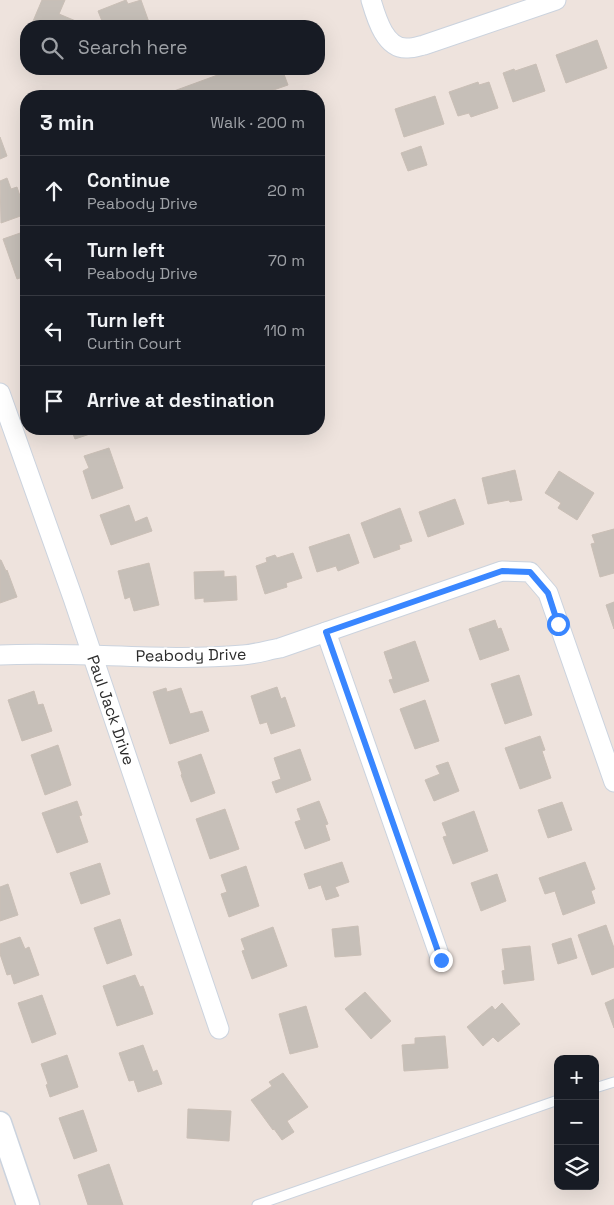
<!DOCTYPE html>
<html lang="en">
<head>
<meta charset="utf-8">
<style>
  :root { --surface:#171b24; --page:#242831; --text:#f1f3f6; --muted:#9ea1a6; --line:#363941 }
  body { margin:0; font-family:"Space Grotesk",sans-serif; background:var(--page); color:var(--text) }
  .controls { position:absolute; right:15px; bottom:15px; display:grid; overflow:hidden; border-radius:10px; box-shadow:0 5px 20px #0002 }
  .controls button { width:45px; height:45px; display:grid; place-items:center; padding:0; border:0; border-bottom:1px solid var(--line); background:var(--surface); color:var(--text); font:25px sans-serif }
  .stop { position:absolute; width:15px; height:15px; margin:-11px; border:4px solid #3986ff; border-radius:50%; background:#fff }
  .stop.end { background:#3986ff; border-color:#fff; box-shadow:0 1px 5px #0008 }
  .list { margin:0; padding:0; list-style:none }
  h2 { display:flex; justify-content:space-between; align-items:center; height:65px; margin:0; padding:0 20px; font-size:21px }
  h2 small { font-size:16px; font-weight:400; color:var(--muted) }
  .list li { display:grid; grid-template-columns:32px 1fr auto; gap:15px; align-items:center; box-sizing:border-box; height:70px; padding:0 20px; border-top:1px solid var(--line) }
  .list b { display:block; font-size:19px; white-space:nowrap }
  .list p { margin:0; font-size:16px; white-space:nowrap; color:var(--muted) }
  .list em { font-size:16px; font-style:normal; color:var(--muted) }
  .icon { flex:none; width:28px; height:28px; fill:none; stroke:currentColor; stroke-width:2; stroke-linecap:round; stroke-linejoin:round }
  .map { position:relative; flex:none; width:614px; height:1205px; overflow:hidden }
  .search { position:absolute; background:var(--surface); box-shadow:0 5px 20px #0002; left:20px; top:20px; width:305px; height:55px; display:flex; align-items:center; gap:12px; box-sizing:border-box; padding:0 18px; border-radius:20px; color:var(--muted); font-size:19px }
  .panel { position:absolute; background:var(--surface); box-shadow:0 5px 20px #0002; left:20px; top:90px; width:305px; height:345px; border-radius:20px }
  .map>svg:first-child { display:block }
  .building { fill:#c6bfb8; stroke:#cabfb6 }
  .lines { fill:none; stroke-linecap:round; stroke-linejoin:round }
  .service-casing { stroke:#cbd3de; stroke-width:11 }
  .minor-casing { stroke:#cbd3de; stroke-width:21 }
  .tertiary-casing { stroke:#cbd3de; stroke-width:25 }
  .service { stroke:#fff; stroke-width:9 }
  .minor { stroke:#fff; stroke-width:19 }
  .tertiary { stroke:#fff; stroke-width:22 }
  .route { stroke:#3986ff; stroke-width:6 }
  .labels { text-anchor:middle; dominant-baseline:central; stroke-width:4.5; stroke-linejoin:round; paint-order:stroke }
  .street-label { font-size:16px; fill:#2c2c2c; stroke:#fff }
</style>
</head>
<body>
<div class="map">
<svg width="614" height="1205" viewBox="0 0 614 1205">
  <rect width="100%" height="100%" fill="#eee3dd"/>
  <g class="building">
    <path d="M42,0h23l-6,14 24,10 -1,2h-51z"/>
    <path d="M126,0l2,4 13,-4 9,25 -46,1 -6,-15z"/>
    <path d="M597,40l10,28 -41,15 -10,-28z"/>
    <path d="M536,64l9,27 -32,11 -10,-29 11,-4 1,2z"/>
    <path d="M234,69h48l6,16 -32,11h-104l10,-3 1,2z"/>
    <path d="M478,82l1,3 10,-3 9,26 -27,9 -2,-4 -11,3 -9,-24z"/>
    <path d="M435,96l9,28 -40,13 -9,-28z"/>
    <path d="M0,137l7,19 -7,3z"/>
    <path d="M421,146l6,19 -19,6 -7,-18z"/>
    <path d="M7,178l4,11 6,-2 9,27 -25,9 -1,-42z"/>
    <path d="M26,231v45l-9,3 -14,-40z"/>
    <path d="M71,429h27l1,2 -24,8z"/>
    <path d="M109,448l14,40 -31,11 -9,-28 6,-3 -5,-12z"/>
    <path d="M515,470l7,30 -12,2 -1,-2 -21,4 -6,-26z"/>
    <path d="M559,471l35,22 -17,27 -19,-12 3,-5 -16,-10z"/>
    <path d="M455,499l9,25 -36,13 -9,-25z"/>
    <path d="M129,505l6,17 12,-5 5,14 -41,14 -11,-30z"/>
    <path d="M400,508l12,33 -13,4 1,4 -26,9 -13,-35z"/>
    <path d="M614,529v44l-14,4 -9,-33 4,-1 -3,-8z"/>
    <path d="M349,534l10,29 -21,8 -2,-5 -19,6 -8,-25z"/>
    <path d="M293,553l9,25 -16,5 1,4 -22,7 -9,-28 11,-4 -1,-4 9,-3 2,3z"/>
    <path d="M0,560h1l5,11 1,-1 10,27 -17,6z"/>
    <path d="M149,563l10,42 -25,6 -4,-14 -5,2 -7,-28z"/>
    <path d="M224,571v6l12,-1 1,24 -33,2v-4l-9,1 -1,-27z"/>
    <path d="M614,602v27l-8,-24z"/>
    <path d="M495,620l3,9 3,-1 8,22 -29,10 -11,-31z"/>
    <path d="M415,641l14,40 -35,12 -5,-13 4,-1 -9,-27z"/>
    <path d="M519,675l13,40 -27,9 -14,-40z"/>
    <path d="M277,687l4,12 4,-2 10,29 -24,8 -4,-12 -7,2 -9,-28z"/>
    <path d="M166,688l1,4 14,-4 9,26 12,-3 7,20 -39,13 -17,-52z"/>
    <path d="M34,691l4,14 5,-1 9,27 -30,10 -14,-41z"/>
    <path d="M425,700l14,41 -24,8 -15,-40z"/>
    <path d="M540,736l5,14 -3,1 9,27 -31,11 -15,-41z"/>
    <path d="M58,745l13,40 -26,10 -14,-40z"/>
    <path d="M300,749l11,31 -35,13 -4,-11 9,-3 -7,-21z"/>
    <path d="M201,754l14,39 -24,9 -10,-27 1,-1 -4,-12z"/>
    <path d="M448,762l11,29 -25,10 -9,-21 15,-6 -4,-8z"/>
    <path d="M77,801l5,14 -3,1 9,26 -31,11 -15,-40z"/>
    <path d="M319,801l9,23 -3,1 5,15 -25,9 -10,-27 6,-2 -4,-11z"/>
    <path d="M562,802l10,28 -24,8 -10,-28z"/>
    <path d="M225,809l14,40 -29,10 -14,-40z"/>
    <path d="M474,811l14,40 -35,13 -10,-27 4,-1 -5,-13z"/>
    <path d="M342,862l7,20 -14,5 4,9 -13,4 -5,-15 -12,4 -5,-15z"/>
    <path d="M585,862l10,27 -4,2 4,12 -32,12 -8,-24 -10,3 -6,-16z"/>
    <path d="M100,863l10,31 -29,10 -11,-31z"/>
    <path d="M246,866l13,40 -30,11 -8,-23 6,-2 -6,-17z"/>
    <path d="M497,874l9,27 -25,10 -10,-28z"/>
    <path d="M8,884l10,31 -18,6v-34z"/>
    <path d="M120,919l12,36 -25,9 -13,-36z"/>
    <path d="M606,925l8,23v19l-22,8 -14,-40z"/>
    <path d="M358,926l3,29 -26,2 -3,-28z"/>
    <path d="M273,927l14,39 -35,13 -10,-28 3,-1 -4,-11z"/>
    <path d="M20,937l5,12 4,-2 10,28 -25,9 -3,-10 -4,1 -7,-21v-10z"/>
    <path d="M571,938l6,20 -19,6 -6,-20z"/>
    <path d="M530,946l4,34 -30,4 -2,-13 3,-1 -3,-21z"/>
    <path d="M135,975l5,12 3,-1 10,28 -36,12 -14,-40z"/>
    <path d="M365,992l26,29 -20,18 -26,-30z"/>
    <path d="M42,995l14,39 -24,9 -14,-40z"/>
    <path d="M614,999v29l-9,-25z"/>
    <path d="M502,1003l18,21 -22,18 -5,-5 -10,9 -16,-19 25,-21 3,4z"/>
    <path d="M306,1006l12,41 -28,7 -11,-40z"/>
    <path d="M445,1036l3,32 -44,3 -2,-26 13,-1v-6z"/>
    <path d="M143,1045l10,27 4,-2 5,14 -24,8 -4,-12 -5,1 -10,-28z"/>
    <path d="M67,1055l11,32 -28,10 -4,-12 2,-1 -7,-20z"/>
    <path d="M283,1073l25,34 -21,14 7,11 -12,8 -8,-11 -1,1 -22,-30 21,-14 -3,-4z"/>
    <path d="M188,1109l43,2 -2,30 -42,-3z"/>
    <path d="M83,1110l14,41 -23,8 -15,-41z"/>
    <path d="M109,1164l14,41h-35l-10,-30z"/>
  </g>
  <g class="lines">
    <g class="service-casing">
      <g id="service">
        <path d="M595,1088l19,-6"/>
        <path d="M257,1205l301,-105"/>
      </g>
    </g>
    <g class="minor-casing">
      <g id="minor">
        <path d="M371,0c5,17 14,50 37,48 6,0 11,-2 16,-3l132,-45"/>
        <path d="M0,393l73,205 146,431"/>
        <path d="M326,632l115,328"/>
        <path d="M0,655c81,-4 162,7 243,0 13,-1 25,-5 37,-7l222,-77 28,1 18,21 66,189"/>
      </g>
    </g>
    <g class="tertiary-casing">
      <path id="tertiary" d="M0,1123l28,82"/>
    </g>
    <use href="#service" class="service"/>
    <use href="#minor" class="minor"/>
    <use href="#tertiary" class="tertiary"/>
  </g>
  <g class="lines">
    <path class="route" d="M441,960l-115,-328 176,-61 28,1 18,21 10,31"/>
  </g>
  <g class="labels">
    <g class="street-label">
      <text transform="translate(191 655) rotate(-1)">Peabody Drive</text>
      <text transform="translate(111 710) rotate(71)">Paul Jack Drive</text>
    </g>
  </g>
</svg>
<div class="controls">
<button>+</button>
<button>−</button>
<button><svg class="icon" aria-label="layers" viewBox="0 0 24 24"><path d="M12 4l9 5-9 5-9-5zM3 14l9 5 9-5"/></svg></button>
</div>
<div class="stop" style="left:558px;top:624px"></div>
<div class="stop end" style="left:441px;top:960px"></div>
<div class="search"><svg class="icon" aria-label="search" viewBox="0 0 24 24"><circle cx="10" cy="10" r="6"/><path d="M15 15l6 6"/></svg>Search here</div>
<section class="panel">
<h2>3 min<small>Walk · 200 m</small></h2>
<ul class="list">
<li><svg class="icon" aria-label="ahead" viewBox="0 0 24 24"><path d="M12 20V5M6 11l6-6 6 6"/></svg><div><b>Continue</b><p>Peabody Drive</p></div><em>20 m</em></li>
<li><svg class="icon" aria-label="left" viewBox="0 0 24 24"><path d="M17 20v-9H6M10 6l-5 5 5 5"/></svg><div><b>Turn left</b><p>Peabody Drive</p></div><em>70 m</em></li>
<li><svg class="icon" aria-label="left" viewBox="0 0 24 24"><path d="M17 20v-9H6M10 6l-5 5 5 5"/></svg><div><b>Turn left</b><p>Curtin Court</p></div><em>110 m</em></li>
<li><svg class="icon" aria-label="arrive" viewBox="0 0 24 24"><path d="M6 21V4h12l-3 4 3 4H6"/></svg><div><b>Arrive at destination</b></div></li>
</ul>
</section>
</div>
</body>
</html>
